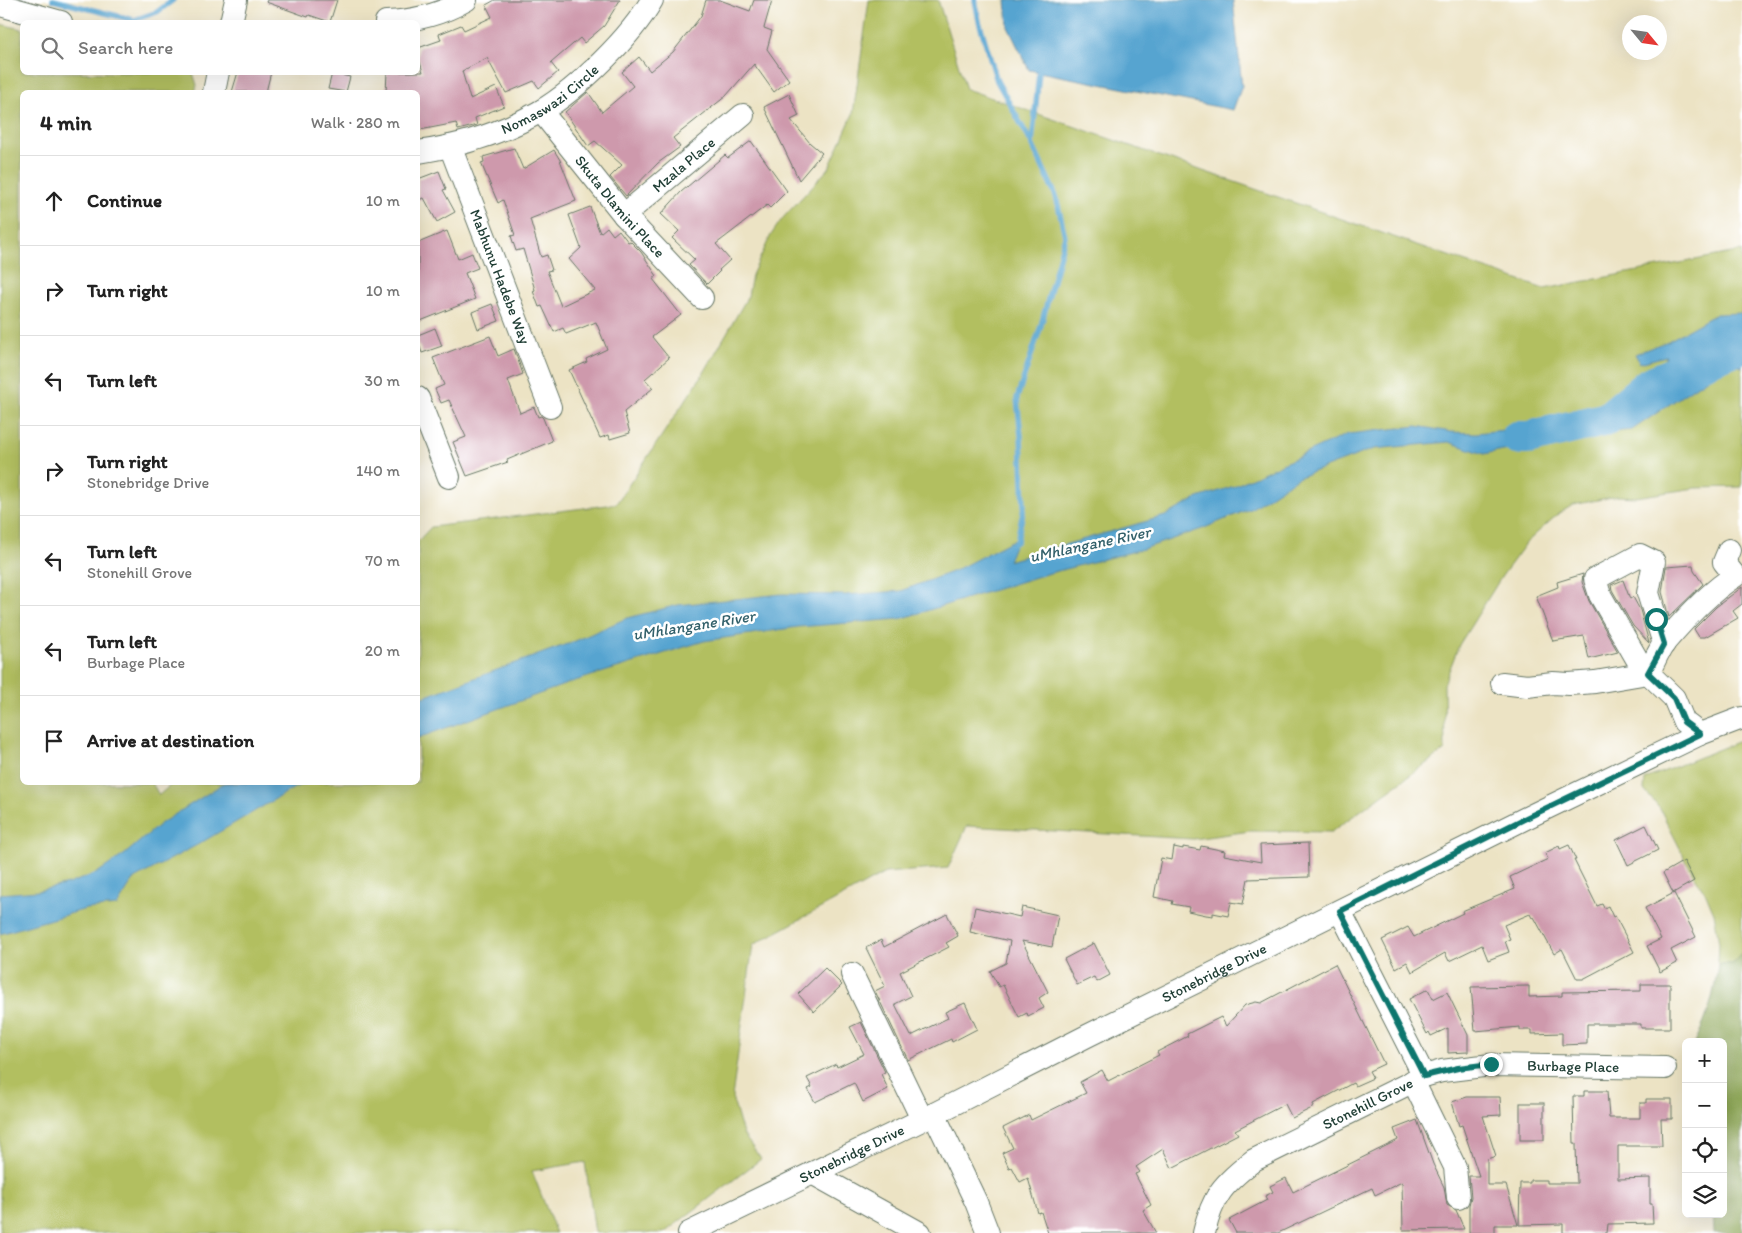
<!DOCTYPE html>
<html lang="en">
<head>
<meta charset="utf-8">
<style>
  :root { --surface:#fff; --page:#f2f2f2; --text:#222; --muted:#767676; --line:#e0e0e0 }
  body { margin:0; font-family:Itim,sans-serif; background:var(--page); color:var(--text) }
  .controls { position:absolute; right:15px; bottom:15px; display:grid; overflow:hidden; border-radius:8px; box-shadow:0 5px 20px #0002 }
  .controls button { width:45px; height:45px; display:grid; place-items:center; padding:0; border:0; border-bottom:1px solid var(--line); background:var(--surface); color:var(--text); font:25px sans-serif }
  .compass { position:absolute; left:1622px; top:15px; width:45px; height:45px; border-radius:50%; background:var(--surface); box-shadow:0 5px 20px #0002; rotate:119deg }
  .stop { position:absolute; width:15px; height:15px; margin:-11px; border:4px solid #0f766e; border-radius:50%; background:#fff }
  .stop.end { background:#0f766e; border-color:#fff; box-shadow:0 1px 5px #0008 }
  .list { margin:0; padding:0; list-style:none }
  h2 { display:flex; justify-content:space-between; align-items:center; height:65px; margin:0; padding:0 20px; font-size:21px }
  h2 small { font-size:16px; font-weight:400; color:var(--muted) }
  .list li { display:grid; grid-template-columns:32px 1fr auto; gap:15px; align-items:center; box-sizing:border-box; height:90px; padding:0 20px; border-top:1px solid var(--line) }
  .list b { display:block; font-size:19px; white-space:nowrap }
  .list p { margin:0; font-size:16px; white-space:nowrap; color:var(--muted) }
  .list em { font-size:16px; font-style:normal; color:var(--muted) }
  .icon { flex:none; width:28px; height:28px; fill:none; stroke:currentColor; stroke-width:2; stroke-linecap:round; stroke-linejoin:round }
  .map { position:relative; flex:none; width:1742px; height:1233px; overflow:hidden }
  .search { position:absolute; background:var(--surface); box-shadow:0 5px 20px #0002; left:20px; top:20px; width:400px; height:55px; display:flex; align-items:center; gap:12px; box-sizing:border-box; padding:0 18px; border-radius:8px; color:var(--muted); font-size:19px }
  .panel { position:absolute; background:var(--surface); box-shadow:0 5px 20px #0002; left:20px; top:90px; width:400px; height:695px; border-radius:8px }
  .map>svg:first-child { display:block }
  .green { fill:#b2bf61; stroke:#687e4a }
  .forest { fill:#8da657; stroke:#567246 }
  .water { fill:#57a4d0; stroke:#3b7082 }
  .lines { fill:none; stroke-linecap:round; stroke-linejoin:round }
  .stream { stroke:#57a4d0; stroke-width:5.5 }
  .river { stroke:#57a4d0; stroke-width:34 }
  .building { fill:#ce99ac }
  .minor-casing { stroke:#677766; stroke-width:24 }
  .minor { stroke:#fff; stroke-width:22 }
  .route { stroke:#0f766e; stroke-width:6 }
  .labels { text-anchor:middle; dominant-baseline:central; stroke-width:5; stroke-linejoin:round; paint-order:stroke }
  .street-label { font-size:15px; fill:#1f3d34; stroke:#fff }
  .water-label { font-size:16px; font-style:italic; fill:#33616b; stroke:#fff }
</style>
</head>
<body>
<div class="map">
<svg width="1742" height="1233" viewBox="0 0 1742 1233">
  <rect width="100%" height="100%" fill="#fff"/>
  <filter id="ink" filterUnits="userSpaceOnUse"><feTurbulence type="fractalNoise" baseFrequency=".02" numOctaves="2"/><feDisplacementMap in="SourceGraphic" scale="10" xChannelSelector="R" yChannelSelector="G"/><feConvolveMatrix kernelMatrix="1 2 1 2 8 2 1 2 1" color-interpolation-filters="sRGB"/></filter>
  <filter id="wash" filterUnits="userSpaceOnUse"><feTurbulence type="fractalNoise" baseFrequency=".0096" numOctaves="4" result="noise"/><feDisplacementMap in="SourceGraphic" scale="20" xChannelSelector="R" yChannelSelector="G"/><feGaussianBlur stdDeviation="1.12" result="paint"/><feColorMatrix in="noise" values="0 0 0 0 0 0 0 0 0 0 0 0 0 0 0 0 0 1.4 0 .05"/><feComposite in="paint" operator="in"/></filter>
  <g filter="url(#wash)">
    <rect width="100%" height="100%" fill="#ece3c4"/>
    <g class="green">
      <path d="M869,0h69l28,89 578,200 198,-38v236l-47,1 -59,9 -19,-1 -44,9 -15,9 -31,28 -25,34 -43,69 -15,39 1,66 -114,82 -81,-1 -57,8 -226,-13 -19,42 -63,5 -132,72 -21,152 11,37 18,25 -97,74h-69l-10,-71 -53,9 24,62h-556v-1209l22,5v43l171,1 4,12 -2,7h-173v690l130,1 7,12 14,-12 245,-1v-241l13,-14 185,-23 89,-133 43,-75 4,-21 19,-40 11,-16 47,-51 24,-54z"/>
      <path d="M1742,740v212l-9,12h-15l1,-21 -5,-30 -8,-19 -13,-20 -33,-65 -16,-19 1,-11z"/>
    </g>
    <path class="forest" d="M1742,952v281h-28l-1,-19h10v-172h-28c14,-28 19,-47 23,-78h15z"/>
    <g class="water">
      <path d="M1006,0h227l9,86 -9,24 -204,-40 -21,-43z"/>
      <path d="M1742,313v54l-12,-4 -98,67 -60,6 -88,18 -35,-12 -75,7 -77,29 -45,30 -50,21 -59,20 -97,25 -146,45 -102,8 -94,14 -129,40 -157,57v-39l155,-57 54,-24 51,-13 104,-11 63,1 56,-4 53,-20 63,-33 -9,23 157,-45 33,-18 36,-12 114,-52 69,-8 34,6 25,1 37,-4 54,1 32,-12 35,-17 26,-26 6,-19 -26,7 -5,-9 33,-13 48,-27z"/>
      <path d="M224,783h83l-13,5 -95,56 -65,35 -17,27 -31,3 -86,25v-40l38,-3 30,-7 29,-11 28,-19 35,-30z"/>
    </g>
    <g class="lines">
      <g class="stream">
        <path d="M53,0l81,20 23,-8 16,-12"/>
        <path d="M975,0l4,21 18,60 35,63"/>
        <path d="M1010,546l7,-5 7,-35 -3,-70 -4,-38 23,-69 25,-93 -9,-40 -24,-52 7,-72"/>
      </g>
      <path class="river" d="M1517,438h11l79,-19 42,-35 93,-38"/>
    </g>
    <g id="blocks">
      <g class="building">
        <path d="M267,0h70l-7,22 -21,-7 -1,2 -42,-15z"/>
        <path d="M495,0h125l-16,26 -20,17 -4,-5 -29,25 7,9 -19,16 -5,-7 -28,12 -19,-35 -25,13 8,28 26,-12 8,19 -29,12 2,7 -15,4 -4,1 -2,-7 -36,7 -2,-12v-26h-32l1,-20h36l-5,-16v-8l23,-8 -2,-6 22,-9 3,5 28,-13 -6,-12z"/>
        <path d="M706,0h14l30,11 4,-11h18l-8,28 8,3 -5,18 22,31 -15,12 -20,-28 -28,32 -53,42 7,9 -22,16 -32,33 -16,-19 12,-12 -27,-24 -7,5 -23,-34 23,-20 14,20 31,-26 -11,-14 17,-15 11,14 23,-19 28,-36z"/>
        <path d="M238,72h33l-5,20h-34z"/>
        <path d="M332,73l18,4 -4,15 -18,-3z"/>
        <path d="M789,94l10,22 -8,4 19,23 12,10 -23,27 -35,-73z"/>
        <path d="M751,141l36,50 -17,17 -3,-3 -51,39 14,16 -11,10 1,1 -13,13 -18,-19 6,-5 -23,-22 7,-7 -18,-17 20,-22 44,-37 3,3z"/>
        <path d="M514,148l9,21 31,-19 6,10 16,41 -46,18 11,38 6,-2 5,15 -5,1 14,35 34,-16 -26,-31 12,-11 -12,-33 21,-8 10,26 7,-6 6,8 6,-5 9,12 2,-1 11,11 16,24 -4,3 28,36 -29,22 17,21 -24,21 8,9 -29,24 6,21 -20,6 -1,-4 -9,3 -31,-68 18,-8 -1,-3 21,-10 -11,-27 -30,12 -3,-6 -9,4 -12,-26 -3,1 -6,-16 2,-1 -12,-41 -7,2 -5,-15 4,-1 -12,-35 -5,3 -17,-40 3,-1 -1,-5z"/>
        <path d="M439,171l7,18 -3,1 12,22 -18,10 -13,-24 -6,2v-21z"/>
        <path d="M447,231l11,28 14,-6 6,15 -13,5 10,26 -57,23v-79z"/>
        <path d="M492,304l7,17 -21,8 -6,-17z"/>
        <path d="M435,328l7,18 -20,7 -4,-11v-7z"/>
        <path d="M490,336l8,20 16,-7 9,25 -15,6 12,33 14,-6 4,10 3,-1 2,2 9,23 -45,19 1,2 -41,14 -14,-34 13,-5 -17,-37 -8,3 -6,-14 9,-4 -11,-27z"/>
        <path d="M1693,565l1,6 9,13 -34,33 -7,-25 4,-25z"/>
        <path d="M1583,574l-1,8 7,19 29,51 -29,7 -5,-23 -31,5 -17,-45 22,-9 -1,-5z"/>
        <path d="M1623,580l7,19 3,-2 7,13 9,33 -16,-17 -21,-36 -1,-5z"/>
        <path d="M1742,587v17l-9,7 5,7 -33,19h-6l-5,-8 22,-22z"/>
        <path d="M1646,825l12,25 -30,15 -12,-25z"/>
        <path d="M1308,843l1,34 -61,2 -5,25 -12,-2 -3,14 -15,-3v3l-7,-1 -18,-4 1,-4 -17,-3 1,-3 -19,-4 7,-39 11,2 2,-13 9,2v-2l17,3 1,-4 24,5 -1,4 37,7 -1,-17z"/>
        <path d="M1569,845l7,15h-2l23,46 5,-2 2,4 4,-2 5,11 2,-1 19,36 -51,27h-6l-15,-30 -8,5 -20,-37 -2,1 -2,-4 -26,11 6,14 -5,2 4,11 -21,8 -6,-15 -33,16 -4,-8 -33,19 -5,-10 -11,6 -14,-28 26,-13 6,10 49,-24 -1,-2 53,-22 -5,-12 38,-18 -3,-6 14,-7 1,3z"/>
        <path d="M1684,861l10,20 -21,12 -10,-20z"/>
        <path d="M1674,893l22,44 -25,13 6,13 -17,9 -13,-26 14,-7 -16,-31z"/>
        <path d="M975,907l45,10 2,-10 36,8 -6,32 -30,-6 26,51 -9,6 5,10 -16,8 -1,-3 -8,4 -16,-32 -4,2 -9,-16 16,-8 4,-22 -40,-9z"/>
        <path d="M947,914l11,22 -12,7 3,4 -49,25 11,24 -16,8 16,32 37,-18 -3,-6 20,-9 12,26 -25,13 -1,-3 -43,21 -33,-69 10,-5 -19,-38 15,-8 3,7z"/>
        <path d="M1094,943l16,32 -13,7 -3,-5 -17,8 -13,-26z"/>
        <path d="M1335,964l49,100 -15,7 4,7 -18,8 -2,-3 -40,21 1,3 -22,11 -7,-14 -50,26 3,4 -66,34 -9,-19 -27,18 4,5 -5,2 16,31 -8,5 13,23h-108l-7,-21 -3,1 -10,-35 -8,4 -8,-15 -3,1 -7,-15 11,-5 -10,-20 26,-13 2,5 55,-27 -6,-11 22,-12 6,11 51,-26 -2,-3 31,-16 -1,-2 34,-17 5,9 19,-21 11,-3 5,1z"/>
        <path d="M825,968l17,17 -28,27 -16,-18z"/>
        <path d="M1641,984h29v44h-29v-4h-54v20l-25,1v-12l-30,1v-4h-12v-3l-45,4 -4,-44 58,-1v11l33,-1v-4l79,-1z"/>
        <path d="M1428,989l5,10 14,-7 21,43v17l-20,1v-25l-17,8 -2,-4 -2,2 -18,-35z"/>
        <path d="M861,1022l24,50 -4,2 7,15 -25,13 -9,-19 -39,19 -7,-13 4,-2 -5,-9 29,-14 1,3 27,-13 -14,-27z"/>
        <path d="M1584,1091h23l2,27h31v-15h6v-4h26v20h-11l1,27h-44v33l32,-1v26h2l1,19 -45,1 -1,9h-44v-9l-44,1 1,-42h10v-3h17v3h30l-1,-39h-2l-1,-48h11z"/>
        <path d="M1467,1097h33l1,18 -18,1 13,40 -9,3v26h19l12,40h-23v8h-26v-28l2,-8 -2,-21h10l-17,-51 -3,1 -7,-24z"/>
        <rect x="1520" y="1103" width="24" height="37"/>
        <path d="M1417,1120l16,44 11,23 3,18 9,5 8,19 -61,1 -1,-48 -27,13 -3,-7 -94,45h-42l-7,-13 38,-20 -2,-4 8,-4 -3,-6 16,-8 7,14 105,-52 -4,-11z"/>
      </g>
    </g>
  </g>
  <g filter="url(#ink)">
    <use href="#blocks" fill-opacity="0" stroke="#677766" stroke-width="1"/>
    <g class="lines">
      <g class="minor-casing">
        <g id="minor">
          <path d="M0,5l61,17"/>
          <path d="M231,22l5,-22"/>
          <path d="M386,22c27,-1 56,-8 80,-22"/>
          <path d="M214,92l4,-20"/>
          <path id="s1" d="M541,111l83,104 78,83"/>
          <path id="s2" d="M450,146l100,261"/>
          <path id="s3" d="M418,152c42,-6 86,-20 123,-41 37,-22 90,-74 111,-111"/>
          <path id="s4" d="M624,215l119,-100"/>
          <path d="M418,398l31,79"/>
          <path d="M1664,644l-16,-51 6,-31 -14,-7 -45,24 5,16 41,71 33,32 10,24 16,12"/>
          <path d="M1502,683l25,3 26,-3 16,1 26,-2 53,-9c6,-10 10,-22 17,-31 18,-21 47,-52 70,-66l-11,-14 5,-12"/>
          <path d="M1340,911l84,165"/>
          <path d="M852,974l70,145"/>
          <path d="M1413,1081l42,86 3,31"/>
          <path d="M934,1114l42,88 12,31"/>
          <path d="M812,1173l108,60"/>
          <path id="s5" d="M689,1233l245,-119 153,-78 437,-217 176,-85 42,-16"/>
          <path id="s6" d="M1204,1233c8,-37 20,-50 50,-73l170,-84 18,-5 49,-6 174,3"/>
        </g>
      </g>
      <use href="#minor" class="minor"/>
    </g>
  </g>
  <g class="lines" filter="url(#ink)">
    <path class="route" d="M1491,1064l-33,4 -34,8 -84,-165 184,-92 176,-85 -16,-12 -10,-24 -26,-25 16,-29 -8,-25"/>
  </g>
  <g class="labels">
    <g class="street-label">
      <text stroke="none"><textPath href="#s3" startOffset="144">Nomaswazi Circle</textPath></text>
      <text stroke="none"><textPath href="#s4" startOffset="78">Mzala Place</textPath></text>
      <text stroke="none"><textPath href="#s1" startOffset="124">Skuta Dlamini Place</textPath></text>
      <text stroke="none"><textPath href="#s2" startOffset="140">Mabhunu Hadebe Way</textPath></text>
      <text stroke="none"><textPath href="#s5" startOffset="586">Stonebridge Drive</textPath></text>
      <text stroke="none"><textPath href="#s6" startOffset="431">Burbage Place</textPath></text>
      <text stroke="none"><textPath href="#s6" startOffset="218">Stonehill Grove</textPath></text>
      <text stroke="none"><textPath href="#s5" startOffset="181">Stonebridge Drive</textPath></text>
    </g>
    <g class="water-label">
      <text transform="translate(1090 544) rotate(-12)">uMhlangane River</text>
      <text transform="translate(694 625) rotate(-9)">uMhlangane River</text>
    </g>
  </g>
</svg>
<div class="controls">
<button>+</button>
<button>−</button>
<button><svg class="icon" aria-label="locate" viewBox="0 0 24 24"><circle cx="12" cy="12" r="6"/><path d="M12 2v4M12 18v4M2 12h4M18 12h4"/></svg></button>
<button><svg class="icon" aria-label="layers" viewBox="0 0 24 24"><path d="M12 4l9 5-9 5-9-5zM3 14l9 5 9-5"/></svg></button>
</div>
<svg class="compass" viewBox="-18 -18 36 36"><path d="M0-13l5 13h-10z" fill="#e53935"/><path d="M0 13l5-13h-10z" fill="#767676"/></svg>
<div class="stop" style="left:1656px;top:619px"></div>
<div class="stop end" style="left:1491px;top:1064px"></div>
<div class="search"><svg class="icon" aria-label="search" viewBox="0 0 24 24"><circle cx="10" cy="10" r="6"/><path d="M15 15l6 6"/></svg>Search here</div>
<section class="panel">
<h2>4 min<small>Walk · 280 m</small></h2>
<ul class="list">
<li><svg class="icon" aria-label="ahead" viewBox="0 0 24 24"><path d="M12 20V5M6 11l6-6 6 6"/></svg><div><b>Continue</b></div><em>10 m</em></li>
<li><svg class="icon" aria-label="right" viewBox="0 0 24 24"><path d="M7 20v-9h11M14 6l5 5-5 5"/></svg><div><b>Turn right</b></div><em>10 m</em></li>
<li><svg class="icon" aria-label="left" viewBox="0 0 24 24"><path d="M17 20v-9H6M10 6l-5 5 5 5"/></svg><div><b>Turn left</b></div><em>30 m</em></li>
<li><svg class="icon" aria-label="right" viewBox="0 0 24 24"><path d="M7 20v-9h11M14 6l5 5-5 5"/></svg><div><b>Turn right</b><p>Stonebridge Drive</p></div><em>140 m</em></li>
<li><svg class="icon" aria-label="left" viewBox="0 0 24 24"><path d="M17 20v-9H6M10 6l-5 5 5 5"/></svg><div><b>Turn left</b><p>Stonehill Grove</p></div><em>70 m</em></li>
<li><svg class="icon" aria-label="left" viewBox="0 0 24 24"><path d="M17 20v-9H6M10 6l-5 5 5 5"/></svg><div><b>Turn left</b><p>Burbage Place</p></div><em>20 m</em></li>
<li><svg class="icon" aria-label="arrive" viewBox="0 0 24 24"><path d="M6 21V4h12l-3 4 3 4H6"/></svg><div><b>Arrive at destination</b></div></li>
</ul>
</section>
</div>
</body>
</html>
